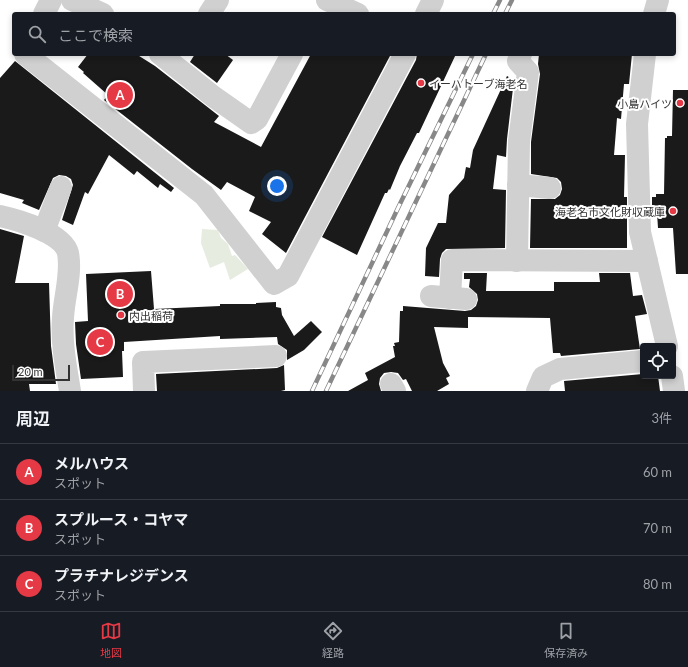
<!DOCTYPE html>
<html lang="ja">
<head>
<meta charset="utf-8">
<style>
  :root { --surface:#171b24; --page:#20242c; --text:#f1f3f6; --muted:#9ea1a6; --line:#363941; --accent:#e63946 }
  body { margin:0; font-family:Lato,"Noto Sans JP",sans-serif; background:var(--page); color:var(--text) }
  .controls { position:absolute; right:12px; bottom:12px; display:grid; overflow:hidden; border-radius:4px; box-shadow:0 2px 6px #0003 }
  .controls button { width:36px; height:36px; display:grid; place-items:center; padding:0; border:0; border-bottom:1px solid var(--line); background:var(--surface); color:var(--text); font:20px sans-serif }
  .scale { position:absolute; left:12px; bottom:10px; width:58px; box-sizing:border-box; padding-left:4px; border:2px solid #333; border-top:0; font-size:11px; line-height:14px; white-space:nowrap; color:#333; -webkit-text-stroke:3px #fff; paint-order:stroke }
  .you { position:absolute; left:277px; top:186px; width:14px; height:14px; margin:-10px; border:3px solid #fff; border-radius:50%; background:#1a73e8; box-shadow:0 0 0 6px #1a73e833 }
  .badge { display:grid; place-items:center; width:26px; height:26px; border-radius:50%; background:var(--accent); color:#fff; font-size:13px; font-weight:700 }
  .pin { position:absolute; translate:-50% -50%; border:2px solid #fff; box-shadow:0 1px 4px #0006 }
  .list { margin:0; padding:0; list-style:none }
  h2 { display:flex; justify-content:space-between; align-items:center; height:52px; margin:0; padding:0 16px; font-size:17px }
  h2 small { font-size:13px; font-weight:400; color:var(--muted) }
  .list li { display:grid; grid-template-columns:26px 1fr auto; gap:12px; align-items:center; box-sizing:border-box; height:56px; padding:0 16px; border-top:1px solid var(--line) }
  .list b { display:block; font-size:15px; white-space:nowrap }
  .list p { margin:0; font-size:13px; white-space:nowrap; color:var(--muted) }
  .list em { font-size:13px; font-style:normal; color:var(--muted) }
  .icon { flex:none; width:22px; height:22px; fill:none; stroke:currentColor; stroke-width:2; stroke-linecap:round; stroke-linejoin:round }
  .map { position:relative; flex:none; width:688px; height:391px; overflow:hidden }
  .search { position:absolute; background:var(--surface); box-shadow:0 2px 6px #0003; left:12px; right:12px; top:12px; height:44px; display:flex; align-items:center; gap:10px; box-sizing:border-box; padding:0 14px; border-radius:4px; color:var(--muted); font-size:15px }
  .sheet { height:220px; background:var(--surface) }
  nav { display:flex; justify-content:space-around; align-items:center; box-sizing:border-box; height:56px; border-top:1px solid var(--line); background:var(--surface); font-size:11px; color:var(--muted) }
  nav a { display:grid; justify-items:center; gap:2px }
  nav .on { color:var(--accent) }
  .map>svg:first-child { display:block }
  .green { fill:#e6ecdf }
  .building { fill:#1a1a1a }
  .lines { fill:none; stroke-linecap:round; stroke-linejoin:round }
  .minor { stroke:#d0d0d0; stroke-width:22 }
  .rail-casing { stroke:#888; stroke-width:4.5 }
  .rail { stroke:#fff; stroke-width:3; stroke-dasharray:9; stroke-linecap:butt }
  .poi-dot { fill:#e63946; stroke:#fff; stroke-width:1.5 }
  .labels { text-anchor:middle; dominant-baseline:central; stroke-width:4; stroke-linejoin:round; paint-order:stroke }
  .poi-label { font-size:11px; fill:#333; stroke:#fff; text-anchor:start }
</style>
</head>
<body>
<div class="map">
<svg width="688" height="391" viewBox="0 0 688 391">
  <rect width="100%" height="100%" fill="#fff"/>
  <path class="green" d="M202,229l16,1 3,8 7,6 4,12 3,-1 13,14 -18,11 -6,-18 -14,6 -9,-25z"/>
  <g class="building">
    <path d="M88,54h48l19,12 64,50 -5,6 47,25 50,-93h80l-105,199 -24,-19 9,-12 -22,-11 6,-14 -28,-15 -6,8 -29,-21 -88,-69 4,-5 -25,-22 1,-1 -6,-5z"/>
    <path d="M195,54h30l8,6 -16,23 -27,-21z"/>
    <path d="M417,54h39l-37,79h-2l-17,33 -10,24 -1,-1 -2,4h-2l-28,62 -35,-18 94,-177z"/>
    <path d="M539,54h93l-3,30h-5l-3,35 -4,-1 -3,37h11l-1,42h3v51h-97l1,-49h24l5,-4 2,-6 -1,-7 -4,-4 -26,-4v-32l9,-68 -2,-10z"/>
    <path d="M15,61l159,127 -3,4 -11,-8 -2,4 -21,-17 -3,4 -25,-20 -21,39 -3,-2 -12,33 -11,-5 11,-35 -2,-6 -5,-3 -7,-1 -6,3 -14,32 -17,-7 2,-3 -24,-7v-115z"/>
    <path d="M507,76l7,4 -7,59 -1,18 -9,-2 -4,34 13,1 -1,58 -59,1 -4,4 -2,6 -1,18 -14,-1 1,-28 12,-25h8l3,-28 15,-17 2,-11 4,1 3,-18z"/>
    <path d="M673,90h15v184h-12l-3,-46h-15l-1,-15h-5v-16h4v-3h8l1,-56h2v-2h5z"/>
    <path d="M0,229l24,7 -9,47h34l2,63 5,38h-27l1,7h-30z"/>
    <path d="M151,271l3,38 66,-3v-2h36v-1l20,-1v5l5,1 1,7 12,21 17,-15 11,11 -18,18 -17,10v-10l-9,-6 -1,-7 -57,2v-3l-96,6v9h-2l1,26 -42,2 -5,-35 -1,-22 13,-1 -2,-47z"/>
    <path d="M464,273h23l-1,18h68v-9h46l-1,-9h31l3,23 9,-1 5,19 -12,2 5,33 -79,7 -1,-3h-7l-3,-35 -82,-1v11l-34,-1 9,36 7,13 -4,2 3,6 -12,7h-25l-6,-12 -3,1 -5,-7 -7,-1 -7,1 -4,5 -1,6 2,7h-33l20,-11 -3,-7 30,-16 -2,-11h2l-1,-3 5,-1 1,-31h3v-5l62,5 6,-1 5,-4 2,-6 -1,-6 -8,-7 1,-8h-6z"/>
    <path d="M284,365l1,25 -4,1h-124l-1,-17 121,-6z"/>
    <path d="M643,374v2h15l2,15h-95l-1,-10z"/>
  </g>
  <g class="lines">
    <g class="minor">
      <path d="M72,0l31,14"/>
      <path d="M327,0l31,14"/>
      <path d="M44,14l7,-14"/>
      <path d="M209,14l9,-14"/>
      <path d="M426,14l7,-14"/>
      <path d="M654,14l4,-14"/>
      <path d="M25,54l179,141 70,89 14,-8 117,-222"/>
      <path d="M160,54l54,43 37,26 6,-4 35,-65"/>
      <path d="M645,54l-8,70 3,108 27,114"/>
      <path d="M518,185l32,3"/>
      <path d="M0,216c18,4 63,17 68,37 4,21 -4,44 -5,65 -2,24 3,49 7,73"/>
      <path d="M44,231l17,-44"/>
      <path d="M517,261l2,-120 9,-69 -10,-11 3,-7"/>
      <path d="M431,296l35,3"/>
      <path d="M450,298l2,-38 195,1"/>
      <path d="M672,376l2,15"/>
      <path d="M391,384l4,7"/>
      <path d="M144,391l-1,-29 133,-6"/>
      <path d="M537,391l6,-14 17,-8 83,-8"/>
    </g>
    <g class="rail-casing">
      <g id="rail">
        <path d="M493,14l7,-14"/>
        <path d="M505,14l7,-14"/>
        <path d="M312,391l86,-183 75,-154"/>
        <path d="M326,391l160,-337"/>
      </g>
    </g>
    <use href="#rail" class="rail"/>
  </g>
  <g class="poi-dot">
    <circle cx="421" cy="83" r="4"/>
    <circle cx="680" cy="103" r="4"/>
    <circle cx="673" cy="211" r="4"/>
    <circle cx="121" cy="315" r="4"/>
  </g>
  <g class="labels">
    <g class="poi-label">
      <text x="429" y="83">イーハトーブ海老名</text>
      <text x="672" y="103" text-anchor="end">小島ハイツ</text>
      <text x="665" y="211" text-anchor="end">海老名市文化財収蔵庫</text>
      <text x="129" y="315">内出稲荷</text>
    </g>
  </g>
</svg>
<div class="controls">
<button><svg class="icon" aria-label="locate" viewBox="0 0 24 24"><circle cx="12" cy="12" r="6"/><path d="M12 2v4M12 18v4M2 12h4M18 12h4"/></svg></button>
</div>
<div class="scale">20 m</div>
<div class="you"></div>
<div class="pin badge" style="left:120px;top:95px">A</div>
<div class="pin badge" style="left:120px;top:294px">B</div>
<div class="pin badge" style="left:100px;top:342px">C</div>
<div class="search"><svg class="icon" aria-label="search" viewBox="0 0 24 24"><circle cx="10" cy="10" r="6"/><path d="M15 15l6 6"/></svg>ここで検索</div>
</div>
<section class="sheet">
<h2>周辺<small>3件</small></h2>
<ul class="list">
<li><span class="badge">A</span><div><b>メルハウス</b><p>スポット</p></div><em>60 m</em></li>
<li><span class="badge">B</span><div><b>スプルース・コヤマ</b><p>スポット</p></div><em>70 m</em></li>
<li><span class="badge">C</span><div><b>プラチナレジデンス</b><p>スポット</p></div><em>80 m</em></li>
</ul>
</section>
<nav>
<a class="on"><svg class="icon" aria-label="map" viewBox="0 0 24 24"><path d="M3 6l6-2 6 2 6-2v14l-6 2-6-2-6 2zM9 4v14M15 6v14"/></svg>地図</a>
<a><svg class="icon" aria-label="directions" viewBox="0 0 24 24"><path d="M12 3l9 9-9 9-9-9zM9 14v-3h6M13 9l2 2-2 2"/></svg>経路</a>
<a><svg class="icon" aria-label="saved" viewBox="0 0 24 24"><path d="M7 4h10v16l-5-4-5 4z"/></svg>保存済み</a>
</nav>
</body>
</html>
